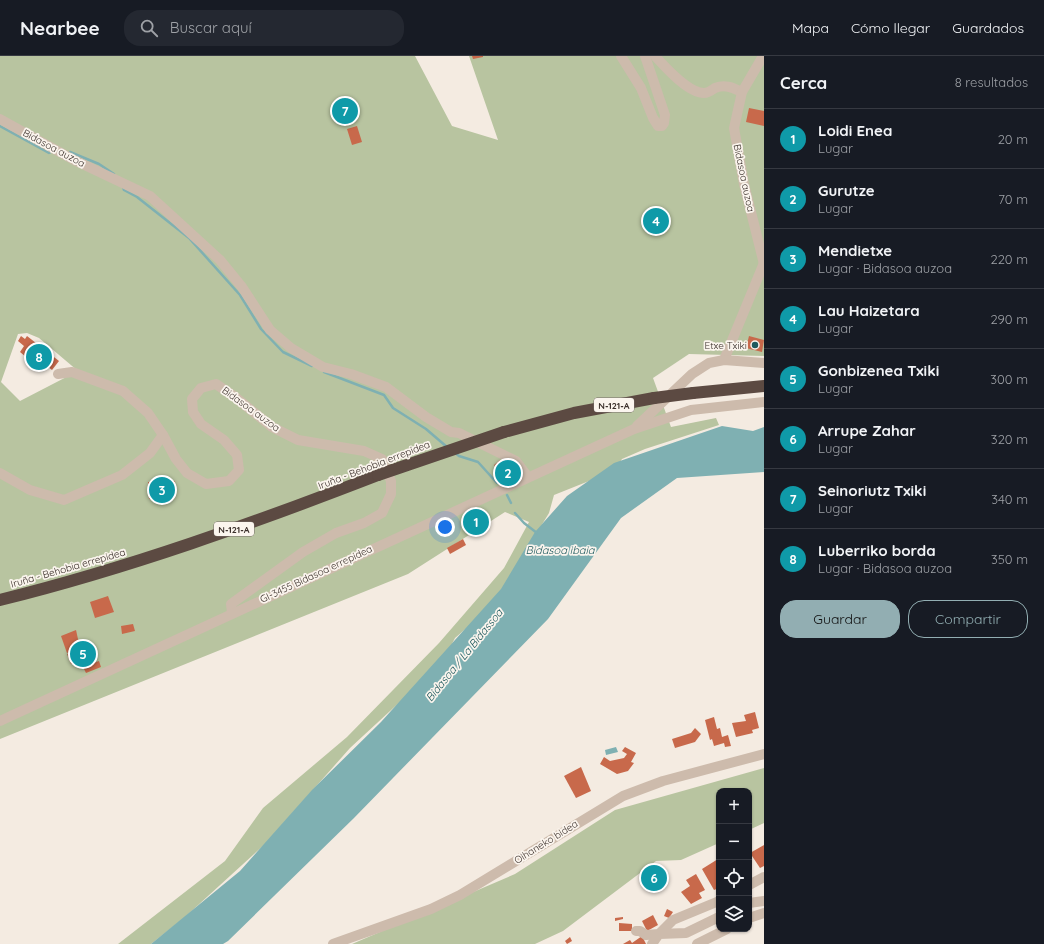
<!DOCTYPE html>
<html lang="es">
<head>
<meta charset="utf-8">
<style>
  :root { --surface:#171b24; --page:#242831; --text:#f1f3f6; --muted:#9ea1a6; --line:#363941; --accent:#92aeb2 }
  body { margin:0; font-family:Quicksand,sans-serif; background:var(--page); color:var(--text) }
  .controls { position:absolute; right:12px; bottom:12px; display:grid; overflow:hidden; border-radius:8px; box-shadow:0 1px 3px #0004 }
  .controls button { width:36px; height:36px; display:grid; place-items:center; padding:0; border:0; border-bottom:1px solid var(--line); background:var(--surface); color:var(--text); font:20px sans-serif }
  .you { position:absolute; left:445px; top:471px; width:14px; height:14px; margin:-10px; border:3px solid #fff; border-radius:50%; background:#1a73e8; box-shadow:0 0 0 6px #1a73e833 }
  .badge { display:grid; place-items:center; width:26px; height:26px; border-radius:50%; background:var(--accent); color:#fff; font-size:13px; font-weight:700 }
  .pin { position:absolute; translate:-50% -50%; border:2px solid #fff; box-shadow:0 1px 4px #0006 }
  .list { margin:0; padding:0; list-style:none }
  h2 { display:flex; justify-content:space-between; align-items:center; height:52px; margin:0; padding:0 16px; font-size:17px }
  h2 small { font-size:13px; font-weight:400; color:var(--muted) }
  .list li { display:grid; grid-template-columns:26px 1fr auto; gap:12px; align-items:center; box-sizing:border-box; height:60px; padding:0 16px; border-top:1px solid var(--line) }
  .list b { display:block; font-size:15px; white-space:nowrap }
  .list p { margin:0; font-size:13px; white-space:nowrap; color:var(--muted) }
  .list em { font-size:13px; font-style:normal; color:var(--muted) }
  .actions { display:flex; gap:8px; padding:12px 16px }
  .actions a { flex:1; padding:9px 0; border:1px solid var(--accent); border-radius:16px; text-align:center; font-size:14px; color:var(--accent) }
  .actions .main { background:var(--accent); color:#111 }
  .icon { flex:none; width:22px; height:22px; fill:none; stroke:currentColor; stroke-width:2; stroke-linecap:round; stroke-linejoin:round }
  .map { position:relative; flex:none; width:764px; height:888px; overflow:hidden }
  header { display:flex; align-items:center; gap:24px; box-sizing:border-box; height:56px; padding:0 20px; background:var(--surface); border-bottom:1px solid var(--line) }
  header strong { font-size:19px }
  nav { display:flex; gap:22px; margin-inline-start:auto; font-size:14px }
  .search { width:280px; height:36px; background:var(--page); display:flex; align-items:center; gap:10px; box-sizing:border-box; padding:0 14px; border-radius:16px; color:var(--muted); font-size:15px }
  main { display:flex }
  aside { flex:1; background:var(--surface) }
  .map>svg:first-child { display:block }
  .green { fill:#b8c4a0; fill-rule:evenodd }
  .water { fill:#7fb0b2 }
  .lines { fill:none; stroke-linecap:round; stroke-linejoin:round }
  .stream { stroke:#7fb0b2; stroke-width:2.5 }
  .building { fill:#c8694b }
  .minor { stroke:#cdbbac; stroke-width:10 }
  .highway { stroke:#5c4a42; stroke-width:12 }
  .highway-bridge { stroke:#5c4a42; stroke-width:12 }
  .poi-dot { fill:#1f5a5e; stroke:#fbf5ee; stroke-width:1.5 }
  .labels { text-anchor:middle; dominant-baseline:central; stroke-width:3.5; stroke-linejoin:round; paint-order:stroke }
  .shield { fill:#fbf5ee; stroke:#756b66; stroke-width:1 }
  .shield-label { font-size:9px; font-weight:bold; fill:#3b302b }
  .street-label { font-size:10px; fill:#3b302b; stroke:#fbf5ee }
  .poi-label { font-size:10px; fill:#3b302b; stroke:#fbf5ee; text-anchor:end }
  .water-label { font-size:11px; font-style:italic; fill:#1f5a5e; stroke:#fbf5ee }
</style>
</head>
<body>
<header>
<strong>Nearbee</strong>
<div class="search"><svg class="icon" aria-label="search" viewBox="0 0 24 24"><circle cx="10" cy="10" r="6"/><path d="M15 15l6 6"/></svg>Buscar aquí</div>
<nav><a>Mapa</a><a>Cómo llegar</a><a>Guardados</a></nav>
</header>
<main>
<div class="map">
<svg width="764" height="888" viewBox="0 0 764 888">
  <rect width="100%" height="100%" fill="#f4ebe1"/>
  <g class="green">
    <path d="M0,0h415l37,70 46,14 -29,-84h295v300l-75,-2 -36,24 18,49 45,-9 3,7 -74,24 -23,10 -8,12 -60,24 -5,18 -57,93 -37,32 -13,25 -92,85 -85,96 -80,73 -34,27h-33l107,-83 38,-53 84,-71 92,-94 65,-75 25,-46 -24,-10 -97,62 -408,165zM27,277l12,5 39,33 -58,30 -19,-19 17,-48z"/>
    <path d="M764,712v55l-15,7v-39h-30v52l-38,17 -25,1 -93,70 -28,13h-183l163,-70 100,-64z"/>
  </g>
  <g class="water">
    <path d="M722,370l31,5 11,-4v45l-87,6 -56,40 -73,101 -194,199 -126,123 -5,3h-72l89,-73 72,-81 69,-68 120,-133 34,-57 32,-36 47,-33z"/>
    <path d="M616,691l2,5 -12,3 -1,-5z"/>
  </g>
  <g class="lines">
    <g class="stream">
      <path d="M0,70l49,27 4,-2"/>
      <path d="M70,96l29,12 15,10"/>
      <path d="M123,131l1,3 13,7 52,41 51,57 21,34 22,23 29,14"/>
      <path d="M324,316l60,23 9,13 33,21 21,18"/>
      <path d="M454,396l5,4 19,6 19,21"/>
      <path d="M507,439l4,8"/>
      <path d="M515,457l9,10 13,10"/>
    </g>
  </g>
  <g class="building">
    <path d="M472,0h11v1l-10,2z"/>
    <path d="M344,40l12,25 -10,5 -12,-25z"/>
    <path d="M749,52l15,3v15l-18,-4z"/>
    <path d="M357,70l5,16 -10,3 -5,-16z"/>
    <path d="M661,152l8,11 -18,14 -9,-10z"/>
    <path d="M21,280l4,3 2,-3 32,25 -7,9 -5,-4 -4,5 -23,-19 4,-6 -6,-5z"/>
    <path d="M749,280l15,4 -2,12 -16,-4z"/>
    <path d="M500,404l3,4 8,-3 7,14 -14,7 -10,-17z"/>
    <path d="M175,425v17l-26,1 -1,-17z"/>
    <path d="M467,457l18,1 -2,17 -16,-1z"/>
    <path d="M463,483l3,6 -16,9 -3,-6z"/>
    <path d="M108,540l6,16 -19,6 -5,-16z"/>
    <path d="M133,568l2,7 -13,3 -1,-8z"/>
    <path d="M76,574l4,18 -13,5 -6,-17z"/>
    <path d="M95,589l3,10 -27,9 -4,-10z"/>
    <path d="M99,605l2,6 -15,6 -3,-6z"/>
    <path d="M755,656l4,16 -7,2 1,3 -17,4 -4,-14 14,-2 -2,-6z"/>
    <path d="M714,661l3,12 3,-1 2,9 6,-2 3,11 -6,1 -1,-4 -10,3 -2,-7 -2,1 -5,-20z"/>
    <path d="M695,672l6,6 -6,8 -20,6 -3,-9 19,-6z"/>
    <path d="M625,691l11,6 -5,9 3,1 -6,8 -11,3 -17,-10 4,-7 6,4 14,-3 3,-4 -5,-3z"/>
    <path d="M581,711l10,24 -15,7 -12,-22z"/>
    <path d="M764,789v21l-4,2 -10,-15z"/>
    <path d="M718,803l1,10 -3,2 3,5v12l-5,2 -12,-21z"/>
    <path d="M655,812l9,9 -11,11 -9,-9z"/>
    <path d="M696,818l9,16 -6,3 3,5 -11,6 -10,-12 9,-6 -4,-6z"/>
    <path d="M667,853l6,3 -4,6 -5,-2z"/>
    <path d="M653,859l5,10 -11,6 -5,-10z"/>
    <path d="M623,861v2l-8,2v-3z"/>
    <path d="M619,867l13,1v7h-13z"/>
    <path d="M642,880l4,8h-23l7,-4 2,3z"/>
    <path d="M570,881l2,4 -5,3 -2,-3z"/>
  </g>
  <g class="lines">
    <g class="minor">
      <path d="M621,0l20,32 12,30 5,8h4l2,-3 1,-8 -20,-59"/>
      <path d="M655,0c10,11 33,37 49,37 4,0 8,-3 11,-5 11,-4 18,0 27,4"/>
      <path d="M763,0l-21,36 -8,36 10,56 20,80"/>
      <path d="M0,63l74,41 76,36 70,64 22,27 28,43 21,18 32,19 28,7 35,13 40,30 25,15 8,1 57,28 12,16"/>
      <path d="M724,304l40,-97"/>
      <path d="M58,318l14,-2 51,19 25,22 15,22 13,24 11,14 19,11 23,-3 10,-11 -2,-15 -13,-15 -23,-16 -8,-12 -1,-13 9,-11 15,-4 19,13 37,30 26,13 66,11 18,8 9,22v13l-9,19 -18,10 -28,10 -33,19 -72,52 1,9"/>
      <path d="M637,370l55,-52 17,-11 15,-3 40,3"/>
      <path d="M0,417l30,17 34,10 58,-25 28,-22 13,-18"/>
      <path d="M0,665l634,-292 57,-19 73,-8"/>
      <path d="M749,829l15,-8"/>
      <path d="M749,847l15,-2"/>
      <path d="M749,862l15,-5"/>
      <path d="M636,875h4l6,4 13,-1 14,-14 46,-19"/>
      <path d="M333,888l98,-35 29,-14 163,-99 40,-15 101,-27"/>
      <path d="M652,888l7,-10 27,-1 33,-16"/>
      <path d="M697,888l30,-15"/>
    </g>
    <g class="highway">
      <path d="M693,337l71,-7"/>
      <path d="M504,376l70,-19 80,-15"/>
      <path d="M0,544c129,-32 254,-77 378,-125"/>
    </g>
    <g class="highway-bridge">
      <path d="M654,342l39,-5"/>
      <path d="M378,419l126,-43"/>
    </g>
  </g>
  <circle class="poi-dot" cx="755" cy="289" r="4"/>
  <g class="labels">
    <g class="shield">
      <rect x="594" y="342" width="40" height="14" rx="3"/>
      <rect x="214" y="466" width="40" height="14" rx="3"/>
    </g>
    <g class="shield-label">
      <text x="614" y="349">N-121-A</text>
      <text x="234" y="473">N-121-A</text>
    </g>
    <g class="street-label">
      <text transform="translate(54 92) rotate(28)">Bidasoa auzoa</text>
      <text transform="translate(744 122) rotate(78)">Bidasoa auzoa</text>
      <text transform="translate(251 353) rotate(36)">Bidasoa auzoa</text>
      <text transform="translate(374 409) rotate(-21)">Iruña - Behobia errepidea</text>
      <text transform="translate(68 512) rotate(-16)">Iruña - Behobia errepidea</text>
      <text transform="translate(316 518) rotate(-25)">GI-3455 Bidasoa errepidea</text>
      <text transform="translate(546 786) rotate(-32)">Oihaneko bidea</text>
    </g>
    <g class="poi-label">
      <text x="747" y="289">Etxe Txiki</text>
    </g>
    <g class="water-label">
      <text x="560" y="494">Bidasoa ibaia</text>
      <text transform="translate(464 599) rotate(-51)">Bidasoa / La Bidassoa</text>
    </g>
  </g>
</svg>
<div class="controls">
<button>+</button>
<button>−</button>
<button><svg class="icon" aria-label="locate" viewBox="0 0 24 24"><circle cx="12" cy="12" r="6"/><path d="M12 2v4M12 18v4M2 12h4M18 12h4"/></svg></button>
<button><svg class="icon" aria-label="layers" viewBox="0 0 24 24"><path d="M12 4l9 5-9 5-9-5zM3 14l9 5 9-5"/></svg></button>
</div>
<div class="you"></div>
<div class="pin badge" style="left:476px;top:466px;background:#0f9aa8">1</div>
<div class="pin badge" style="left:508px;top:417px;background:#0f9aa8">2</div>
<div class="pin badge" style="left:162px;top:434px;background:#0f9aa8">3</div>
<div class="pin badge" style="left:656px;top:165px;background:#0f9aa8">4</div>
<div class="pin badge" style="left:83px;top:598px;background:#0f9aa8">5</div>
<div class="pin badge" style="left:654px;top:822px;background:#0f9aa8">6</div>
<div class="pin badge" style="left:345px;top:55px;background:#0f9aa8">7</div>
<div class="pin badge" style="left:39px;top:301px;background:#0f9aa8">8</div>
</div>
<aside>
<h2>Cerca<small>8 resultados</small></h2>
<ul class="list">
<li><span class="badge" style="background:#0f9aa8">1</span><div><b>Loidi Enea</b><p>Lugar</p></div><em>20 m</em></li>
<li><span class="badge" style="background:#0f9aa8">2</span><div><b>Gurutze</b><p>Lugar</p></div><em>70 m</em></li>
<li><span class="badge" style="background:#0f9aa8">3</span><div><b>Mendietxe</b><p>Lugar · Bidasoa auzoa</p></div><em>220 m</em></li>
<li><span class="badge" style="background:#0f9aa8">4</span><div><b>Lau Haizetara</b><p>Lugar</p></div><em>290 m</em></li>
<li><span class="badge" style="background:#0f9aa8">5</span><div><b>Gonbizenea Txiki</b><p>Lugar</p></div><em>300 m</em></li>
<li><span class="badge" style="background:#0f9aa8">6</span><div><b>Arrupe Zahar</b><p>Lugar</p></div><em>320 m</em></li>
<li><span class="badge" style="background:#0f9aa8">7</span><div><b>Seinoriutz Txiki</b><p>Lugar</p></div><em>340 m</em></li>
<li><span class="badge" style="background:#0f9aa8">8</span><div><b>Luberriko borda</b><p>Lugar · Bidasoa auzoa</p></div><em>350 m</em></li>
</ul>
<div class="actions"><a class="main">Guardar</a><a>Compartir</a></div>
</aside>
</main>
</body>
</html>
